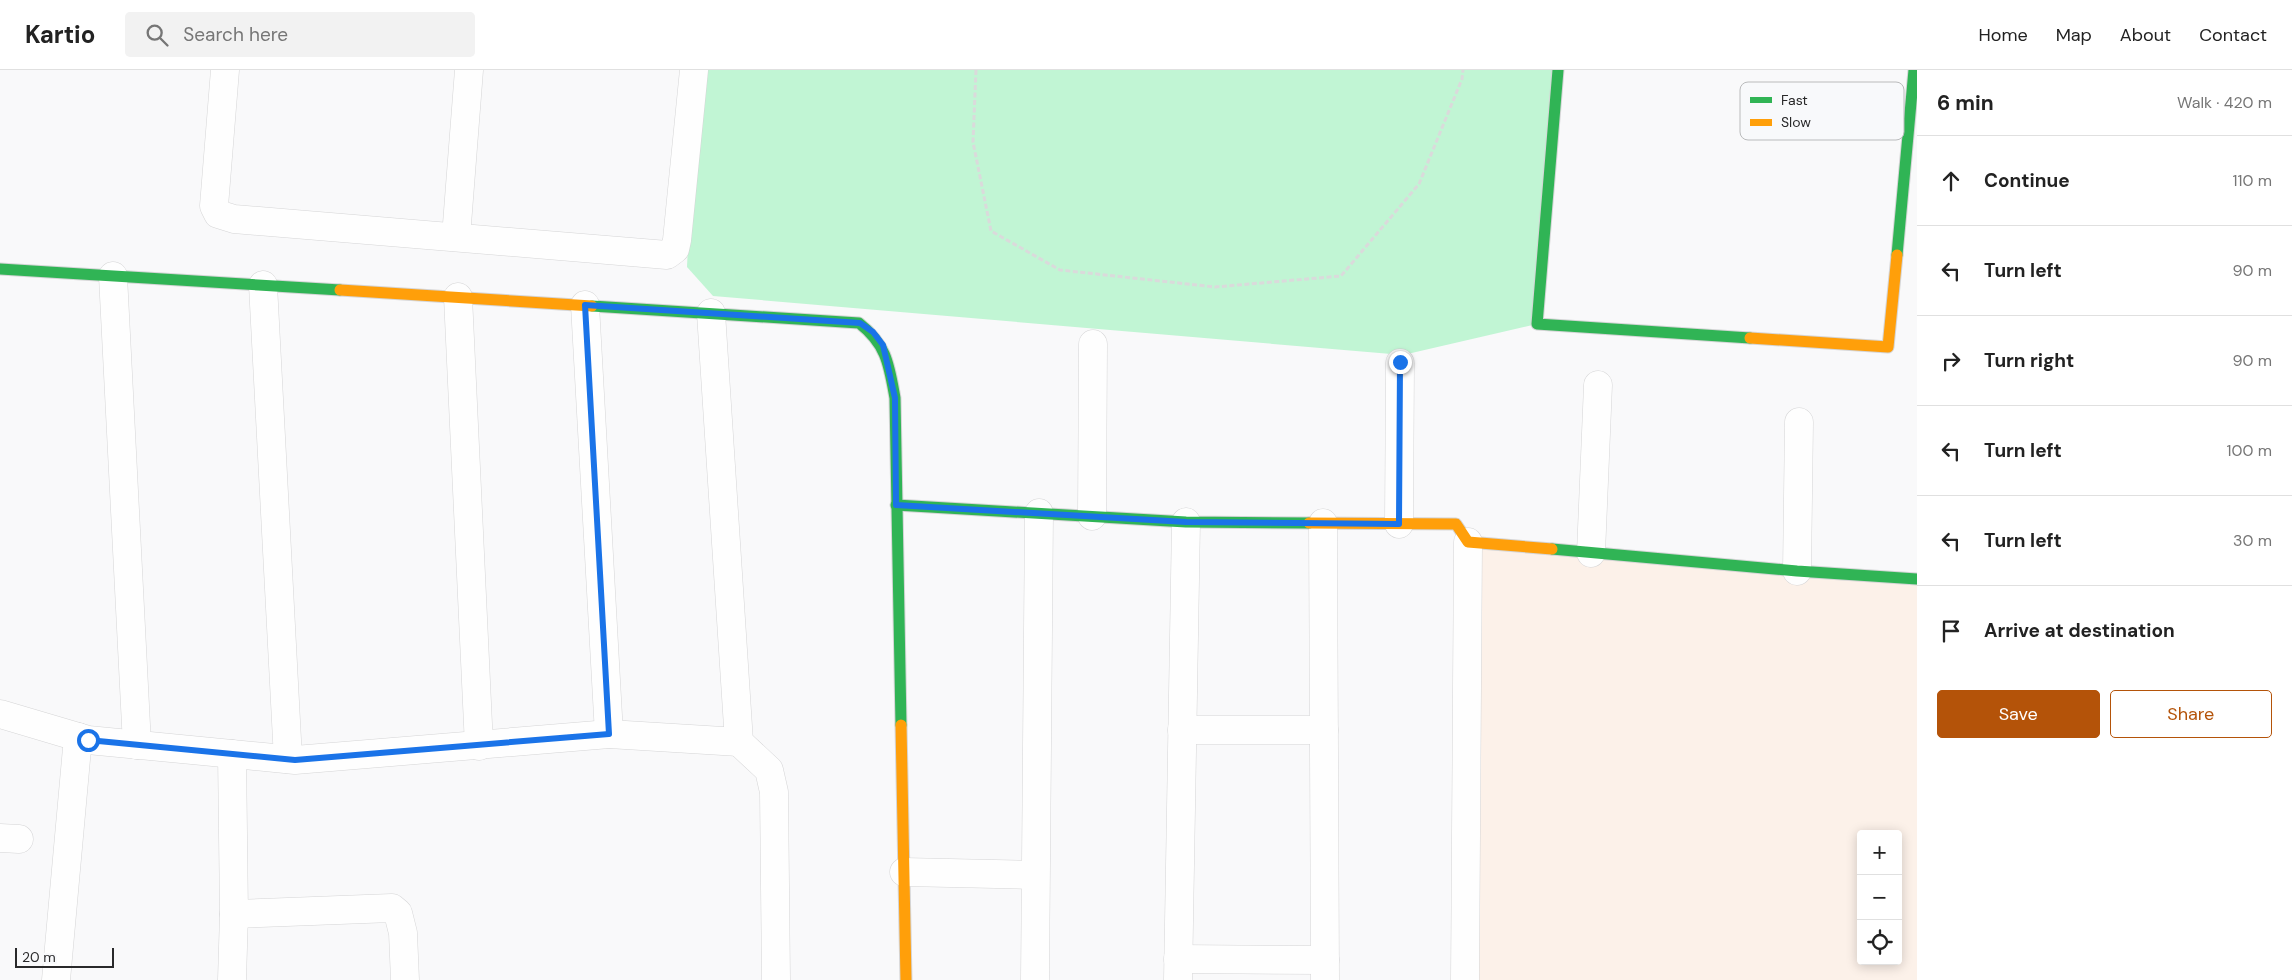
<!DOCTYPE html>
<html lang="en">
<head>
<meta charset="utf-8">
<style>
  :root { --surface:#fff; --page:#f2f2f2; --text:#222; --muted:#767676; --line:#e0e0e0; --accent:#b45309 }
  body { margin:0; font-family:"DM Sans",sans-serif; background:var(--page); color:var(--text) }
  .controls { position:absolute; right:15px; bottom:15px; display:grid; overflow:hidden; border-radius:5px; box-shadow:0 2px 12px #0003 }
  .controls button { width:45px; height:45px; display:grid; place-items:center; padding:0; border:0; border-bottom:1px solid var(--line); background:var(--surface); color:var(--text); font:25px sans-serif }
  .scale { position:absolute; left:15px; bottom:12px; width:99px; box-sizing:border-box; padding-left:5px; border:2px solid #29292a; border-top:0; font-size:14px; line-height:18px; white-space:nowrap; color:#29292a; -webkit-text-stroke:4px #f8f9fb; paint-order:stroke }
  .stop { position:absolute; width:15px; height:15px; margin:-11px; border:4px solid #1a73e8; border-radius:50%; background:#fff }
  .stop.end { background:#1a73e8; border-color:#fff; box-shadow:0 1px 5px #0008 }
  .list { margin:0; padding:0; list-style:none }
  h2 { display:flex; justify-content:space-between; align-items:center; height:65px; margin:0; padding:0 20px; font-size:21px }
  h2 small { font-size:16px; font-weight:400; color:var(--muted) }
  .list li { display:grid; grid-template-columns:32px 1fr auto; gap:15px; align-items:center; box-sizing:border-box; height:90px; padding:0 20px; border-top:1px solid var(--line) }
  .list b { display:block; font-size:19px; white-space:nowrap }
  .list em { font-size:16px; font-style:normal; color:var(--muted) }
  .actions { display:flex; gap:10px; padding:15px 20px }
  .actions a { flex:1; padding:11px 0; border:1px solid var(--accent); border-radius:5px; text-align:center; font-size:18px; color:var(--accent) }
  .actions .main { background:var(--accent); color:#fff }
  .icon { flex:none; width:28px; height:28px; fill:none; stroke:currentColor; stroke-width:2; stroke-linecap:round; stroke-linejoin:round }
  .map { position:relative; flex:none; width:1917px; height:910px; overflow:hidden }
  header { display:flex; align-items:center; gap:30px; box-sizing:border-box; height:70px; padding:0 25px; background:var(--surface); border-bottom:1px solid var(--line) }
  header strong { font-size:24px }
  nav { display:flex; gap:28px; margin-inline-start:auto; font-size:18px }
  .search { width:350px; height:45px; background:var(--page); display:flex; align-items:center; gap:12px; box-sizing:border-box; padding:0 18px; border-radius:5px; color:var(--muted); font-size:19px }
  main { display:flex }
  aside { flex:1; background:var(--surface) }
  .map>svg:first-child { display:block }
  .education { fill:#fcf1e9; fill-rule:evenodd }
  .green { fill:#c1f5d4 }
  .lines { fill:none; stroke-linecap:round; stroke-linejoin:round }
  .street-casing { stroke:#d5d5d6; stroke-width:29 }
  .fast-casing { stroke:#d5d5d6; stroke-width:13 }
  .slow-casing { stroke:#d5d5d6; stroke-width:13 }
  .path { stroke:#dadadb; stroke-width:3; stroke-dasharray:5 2.5; stroke-linecap:butt }
  .street { stroke:#fefefe; stroke-width:28 }
  .fast { stroke:#30b455; stroke-width:11 }
  .slow { stroke:#ff9f0a; stroke-width:11 }
  .route { stroke:#1a73e8; stroke-width:6 }
  .key { fill:#f8f9fb; stroke:#babbbc; stroke-width:1 }
  .key-label { font-size:14px; fill:#29292a }
</style>
</head>
<body>
<header>
<strong>Kartio</strong>
<div class="search"><svg class="icon" aria-label="search" viewBox="0 0 24 24"><circle cx="10" cy="10" r="6"/><path d="M15 15l6 6"/></svg>Search here</div>
<nav><a>Home</a><a>Map</a><a>About</a><a>Contact</a></nav>
</header>
<main>
<div class="map">
<svg width="1917" height="910" viewBox="0 0 1917 910">
  <rect width="100%" height="100%" fill="#f9f9fa"/>
  <path class="education" d="M1468,472l449,37v401h-452zM1861,764h37v127h-37z"/>
  <path class="green" d="M696,0h862l-21,254 -134,31 -690,-59 -26,-29z"/>
  <g class="lines">
    <g class="street-casing">
      <g id="street">
        <path d="M225,0l-11,136 4,8 16,5 433,36 8,-6 2,-9 17,-170"/>
        <path d="M456,167l13,-167"/>
        <path d="M113,206l24,469"/>
        <path d="M263,215l25,474"/>
        <path d="M458,227l21,449"/>
        <path d="M585,235l24,429"/>
        <path d="M711,243l28,429 30,28 5,22 2,188"/>
        <path d="M1092,446l1,-172"/>
        <path d="M1323,453l2,457"/>
        <path d="M1399,454l1,-161"/>
        <path d="M1591,483l7,-168"/>
        <path d="M1797,501l2,-149"/>
        <path d="M0,644l88,26 207,20 314,-26 130,8"/>
        <path d="M1182,660h142"/>
        <path d="M0,768l19,1"/>
        <path d="M904,802l131,3"/>
        <path d="M234,844l158,-6 6,5 5,20 2,47"/>
        <path d="M1178,889l147,1"/>
        <path d="M56,910l22,-243"/>
        <path d="M232,910l2,-66 -2,-160"/>
        <path d="M1035,910l4,-467"/>
        <path d="M1178,910l8,-458"/>
        <path d="M1465,910l3,-438"/>
      </g>
    </g>
    <g class="fast-casing">
      <g id="fast">
        <path d="M1558,0l-21,254 213,14"/>
        <path d="M1897,185l17,-185"/>
        <path d="M0,199l340,21"/>
        <path d="M592,236l267,17c28,22 30,42 36,75l6,327"/>
        <path d="M896,435l290,17 123,1"/>
        <path d="M1552,479l245,22 120,8"/>
      </g>
    </g>
    <g class="slow-casing">
      <g id="slow">
        <path d="M340,220l252,16"/>
        <path d="M1750,268l138,9 9,-92"/>
        <path d="M1309,453l147,1 12,18 84,7"/>
        <path d="M901,655l5,255"/>
      </g>
    </g>
    <path class="path" d="M976,0l-3,72 18,89 69,39 155,17 126,-11 78,-92 43,-105 1,-9"/>
    <use href="#street" class="street"/>
    <use href="#fast" class="fast"/>
    <use href="#slow" class="slow"/>
  </g>
  <g class="lines">
    <path class="route" d="M88,670l207,20 314,-26 -24,-429 275,18 13,9 10,13 12,53 1,107 290,17 213,2 1,-162"/>
  </g>
  <rect x="1740" y="12" width="164" height="58" rx="8" class="key"/>
  <rect x="1750" y="27" width="22" height="6" fill="#30b455"/>
  <rect x="1750" y="49" width="22" height="7" fill="#ff9f0a"/>
  <g class="key-label">
    <text x="1781" y="35">Fast</text>
    <text x="1781" y="57">Slow</text>
  </g>
</svg>
<div class="controls">
<button>+</button>
<button>−</button>
<button><svg class="icon" aria-label="locate" viewBox="0 0 24 24"><circle cx="12" cy="12" r="6"/><path d="M12 2v4M12 18v4M2 12h4M18 12h4"/></svg></button>
</div>
<div class="scale">20 m</div>
<div class="stop" style="left:88px;top:670px"></div>
<div class="stop end" style="left:1400px;top:292px"></div>
</div>
<aside>
<h2>6 min<small>Walk · 420 m</small></h2>
<ul class="list">
<li><svg class="icon" aria-label="ahead" viewBox="0 0 24 24"><path d="M12 20V5M6 11l6-6 6 6"/></svg><div><b>Continue</b></div><em>110 m</em></li>
<li><svg class="icon" aria-label="left" viewBox="0 0 24 24"><path d="M17 20v-9H6M10 6l-5 5 5 5"/></svg><div><b>Turn left</b></div><em>90 m</em></li>
<li><svg class="icon" aria-label="right" viewBox="0 0 24 24"><path d="M7 20v-9h11M14 6l5 5-5 5"/></svg><div><b>Turn right</b></div><em>90 m</em></li>
<li><svg class="icon" aria-label="left" viewBox="0 0 24 24"><path d="M17 20v-9H6M10 6l-5 5 5 5"/></svg><div><b>Turn left</b></div><em>100 m</em></li>
<li><svg class="icon" aria-label="left" viewBox="0 0 24 24"><path d="M17 20v-9H6M10 6l-5 5 5 5"/></svg><div><b>Turn left</b></div><em>30 m</em></li>
<li><svg class="icon" aria-label="arrive" viewBox="0 0 24 24"><path d="M6 21V4h12l-3 4 3 4H6"/></svg><div><b>Arrive at destination</b></div></li>
</ul>
<div class="actions"><a class="main">Save</a><a>Share</a></div>
</aside>
</main>
</body>
</html>
